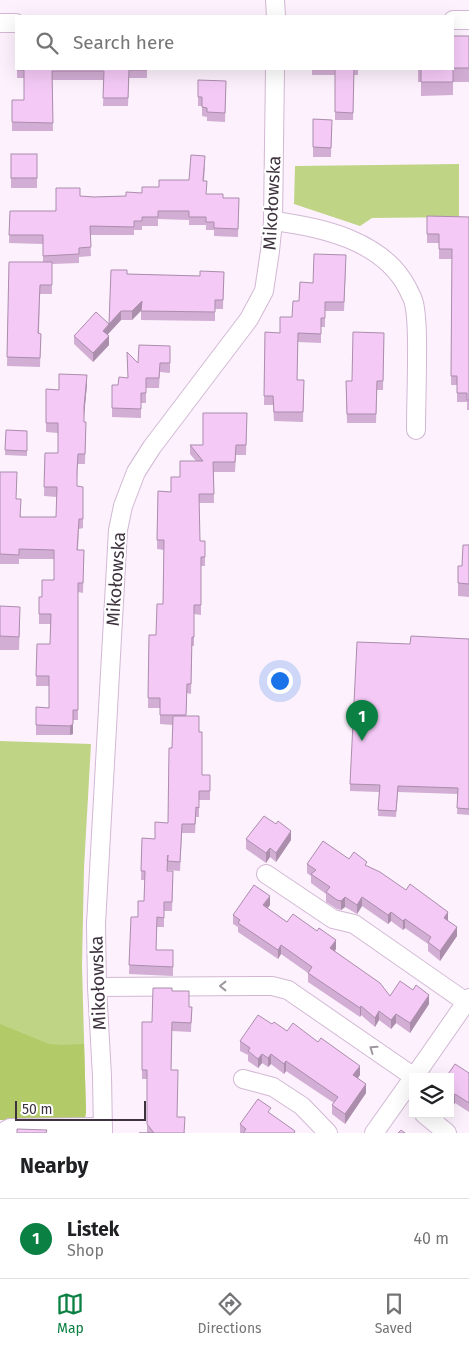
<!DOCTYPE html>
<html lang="en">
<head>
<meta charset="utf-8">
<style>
  :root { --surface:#fff; --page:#f2f2f2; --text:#202124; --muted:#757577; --line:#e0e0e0; --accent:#0b8043 }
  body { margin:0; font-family:"Fira Sans",sans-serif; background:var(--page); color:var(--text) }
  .controls { position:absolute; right:15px; bottom:15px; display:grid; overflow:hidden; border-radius:0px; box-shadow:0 5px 20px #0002 }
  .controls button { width:45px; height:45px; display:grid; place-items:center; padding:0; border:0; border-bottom:1px solid var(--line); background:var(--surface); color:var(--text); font:25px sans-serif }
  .scale { position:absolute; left:15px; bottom:12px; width:131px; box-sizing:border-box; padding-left:5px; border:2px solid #3d323d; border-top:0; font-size:14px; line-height:18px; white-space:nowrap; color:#3d323d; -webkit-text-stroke:4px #fff; paint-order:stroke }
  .you { position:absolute; left:279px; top:680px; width:18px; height:18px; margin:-12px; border:4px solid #fff; border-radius:50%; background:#1a73e8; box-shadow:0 0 0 8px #1a73e833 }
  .badge { display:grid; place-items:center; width:32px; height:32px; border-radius:50%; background:var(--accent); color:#fff; font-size:16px; font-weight:700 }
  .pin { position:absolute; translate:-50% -41px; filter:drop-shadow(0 1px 2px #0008) }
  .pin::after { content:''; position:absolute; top:26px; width:18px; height:15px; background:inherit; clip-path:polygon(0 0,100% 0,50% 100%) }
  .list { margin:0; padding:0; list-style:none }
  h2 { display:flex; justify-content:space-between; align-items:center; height:65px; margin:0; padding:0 20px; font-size:21px }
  h2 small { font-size:16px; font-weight:400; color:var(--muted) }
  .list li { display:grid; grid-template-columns:32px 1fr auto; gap:15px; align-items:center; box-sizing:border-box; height:80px; padding:0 20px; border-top:1px solid var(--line) }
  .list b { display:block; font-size:19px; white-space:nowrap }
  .list p { margin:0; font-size:16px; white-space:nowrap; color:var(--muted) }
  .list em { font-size:16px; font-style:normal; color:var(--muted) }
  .icon { flex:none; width:28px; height:28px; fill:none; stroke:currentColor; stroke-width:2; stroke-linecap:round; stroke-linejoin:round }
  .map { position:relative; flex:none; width:469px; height:1133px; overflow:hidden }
  .search { position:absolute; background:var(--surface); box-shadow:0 5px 20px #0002; left:15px; right:15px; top:15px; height:55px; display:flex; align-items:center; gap:12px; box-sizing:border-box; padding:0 18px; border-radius:0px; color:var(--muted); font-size:19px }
  .sheet { height:145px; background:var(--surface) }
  nav { display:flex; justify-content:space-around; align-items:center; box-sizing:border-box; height:70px; border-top:1px solid var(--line); background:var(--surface); font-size:14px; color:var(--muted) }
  nav a { display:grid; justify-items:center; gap:2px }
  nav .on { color:var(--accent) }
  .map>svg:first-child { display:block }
  .green { fill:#bfd485 }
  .forest { fill:#b2ca68 }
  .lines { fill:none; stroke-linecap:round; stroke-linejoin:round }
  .minor-casing { stroke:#d2b8d4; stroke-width:20 }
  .minor { stroke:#fff; stroke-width:18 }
  .wall { fill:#d2add4 }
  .shaded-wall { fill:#ab8dac }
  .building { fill:#f4c9f6; stroke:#ab8dac }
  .oneway { stroke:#9e989e }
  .labels { text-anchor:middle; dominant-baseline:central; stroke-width:4; stroke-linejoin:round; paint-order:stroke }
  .street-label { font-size:18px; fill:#3d323d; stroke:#fff }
</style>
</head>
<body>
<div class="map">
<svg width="469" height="1133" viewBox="0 0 469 1133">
  <rect width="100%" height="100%" fill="#fcf1fc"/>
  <g class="green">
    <path d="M459,164v53l-87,1 -12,8 -66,-22 1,-38z"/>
    <path d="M0,741l91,3 -7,124 -2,98 4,146 -1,6 -85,2z"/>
  </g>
  <path class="forest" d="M0,1024l49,20 14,1 21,-1 2,68 -1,6 -8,3 -77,-1z"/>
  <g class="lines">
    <g class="minor-casing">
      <g id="minor">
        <path d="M275,0l1,16"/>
        <path d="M453,20h16"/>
        <path d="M0,23h16"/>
        <path d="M273,221c49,6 111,20 135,68 2,5 5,9 6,14 4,19 3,39 3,58 0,23 -1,46 -1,69"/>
        <path d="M266,874l67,45 21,5 112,78"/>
        <path d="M97,987l175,-1 16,4 126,87 55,-79"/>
        <path d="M243,1079l30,8 29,19 26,27"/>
        <path d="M424,1114l23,19"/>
        <path d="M1,1133l9,-5 93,-1"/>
        <path d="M103,1133l-1,-57 -5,-89 -1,-63 22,-394 5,-24 13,-34 16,-25 97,-128 15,-28 6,-40 3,-30 2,-152"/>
        <path d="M374,1133l39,-55"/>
      </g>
    </g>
    <use href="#minor" class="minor"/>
  </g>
  <g class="wall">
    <path d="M469,36v46h-16v13l-32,1v-14h-3v-13z"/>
    <path d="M17,69h130v9h-18l-1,28h-25l1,-26h-52l1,51h-41v-31h12v-22h-7z"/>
    <path d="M312,69h46v6h-4l-1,45h-18v-45h-23z"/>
    <path d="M198,80l28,10 -1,32 -18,-1v-4l-5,-1v-10h-4z"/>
    <path d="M313,119l19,1 -1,37h-18z"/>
    <rect x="11" y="154" width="26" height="34"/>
    <path d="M205,165l-1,16 2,13 17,4h16l-1,39 -24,-1v-6h-8v-5h-17v-5l-31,-1v7h-16v4h-8v5h-44l1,21 -12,1v6l-27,1v30h-12l-1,39 2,1 -1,33 -33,-1 2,-104h34v-18l-34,-1 1,-32h46l24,-15 14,1 32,-1 16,-3 17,-6 30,-7z"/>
    <path d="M427,216l42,1v193h-2v-8h-10v-17h-6l1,-126h-13v-16h-12z"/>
    <path d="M346,264l-2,47h-19v16h-4v16l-23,-1 -1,38h7l-1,42 -29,-1 -1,-16h-9l1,-73 15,1 12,-16 7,-16 14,-18z"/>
    <path d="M224,272l-1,37h-8v12l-74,-1v-10l-9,10h-11l-12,13 18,-59 73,2z"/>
    <path d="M109,333l-2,2 2,10 -16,17 -19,-18v-8z"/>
    <path d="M384,333l-1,57h-6l-1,33h-29l-1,-42h6z"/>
    <path d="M170,356v17l-10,-1 -1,16h-13v15h-5v15l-29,-1v-32h6l10,-7 10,-15z"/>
    <path d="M87,384l-3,32v6h2l-1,42h-7l-1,16v6l6,1v41l-4,1 -1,21h6l-1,43 -5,-1v128h-5v14l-3,1h-34v-28l13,1v-22h-13l1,-42h13l1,-20h-12v-27h3l12,-17v-21h-35v5h-19v-92l17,27 4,18h35l1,-20 -13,-1 1,-43h13v-20l-12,-1v-43l13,1z"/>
    <path d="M247,413l-1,42h-10l-1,17h-21v31h-15l1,38h5v25h-4v49l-7,-1v32h-2l-1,48 -4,-1 -1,23 13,16 3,43h8v25h-11v17h-3l-1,16h-13l-2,38 -13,-1 6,11 -1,30h-8v16h-7l-1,23h17v26l-44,-2 2,-57h7l6,-16 1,-21h-4l1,-42 13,1 13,-16 5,-98 -13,-1v-16h-12l1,-73h7l7,-31 1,-54 -7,-1 1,-58 13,1 9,-15 16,-16 -6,-7v-9h13z"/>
    <path d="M6,430l21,1v25l-22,-1z"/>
    <path d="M469,545v52l-11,-1v-13l4,-17z"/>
    <path d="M0,606l20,14 -1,30h-19z"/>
    <path d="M469,639v176l-12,-1 1,-20 -60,-2 -2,25 -18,-1 1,-24 -29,-1v-7l60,-140z"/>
    <path d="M246,839l45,1 -15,22 -6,-5 -4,6 -20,-14z"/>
    <path d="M349,859l18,7 81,55 9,15 -17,25 -12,-10v-7l-23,-16 -2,2 -12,-9 -3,3 -26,-18 -5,8 -12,-7 -4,3 -4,-1 -11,-7v-8l-15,-11v-7l-4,-3v-9z"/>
    <path d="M270,905l-3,3 20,14 49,27 -1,2 55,45 39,8 -19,29 -14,-10 -5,6 -12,-9 -4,7 -14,-12 -1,2 -52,-35v-9l-27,-19 -3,5 -40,-27v-5l-5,-3v-9z"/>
    <path d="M172,991l17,16h3l-1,25 -19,-1 -1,39 6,47 8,16h-38v-54h-5v-57h10z"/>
    <path d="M272,1024l15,7 73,44 -2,3 8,15 -21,31 -13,-10v-9l2,-2 -48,-32 -2,3 -13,-10 -3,3 -6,-4 -4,5 -10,-7v-6l-8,-4v-10z"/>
    <path d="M469,1073v39l-14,-9 -3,5 -2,-1v-30z"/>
    <path d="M271,1114l24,19h-55v-9z"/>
  </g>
  <g class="shaded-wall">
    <path d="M142,301v9l-10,10v-9z"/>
    <path d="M121,311v9l-12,13v-9z"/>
    <path d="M109,324v9l-6,7v-9z"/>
    <path d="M109,336v9l-16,17v-9z"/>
    <path d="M87,375v9l-3,33v-10z"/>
    <path d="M73,710v24l-3,1v-9z"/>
    <path d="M291,831v9l-15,22v-9z"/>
    <path d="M270,848v9l-4,6v-10z"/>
    <path d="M270,896v9l-7,9v-9z"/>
    <path d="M345,897v10l-4,3v-9z"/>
    <path d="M362,897v9l-5,8v-9z"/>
    <path d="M391,912v9l-3,3v-9z"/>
    <path d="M448,912v9l-4,-3z"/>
    <path d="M405,919v9l-2,2v-9z"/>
    <path d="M457,927v9l-17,25v-10z"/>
    <path d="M336,940v9l-6,8v-9z"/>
    <path d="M281,945v9l-3,5v-9z"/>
    <path d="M429,995v9l-19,29v-10z"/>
    <path d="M361,1006v9l-1,2v-9z"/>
    <path d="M379,1011v9l-4,7v-9z"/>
    <path d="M396,1014v9l-5,6v-9z"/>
    <path d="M262,1054v9l-4,5v-9z"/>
    <path d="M271,1054v10l-3,3v-9z"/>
    <path d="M286,1061v10l-2,3v-10z"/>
    <path d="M360,1066v9l-7,9v-9z"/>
    <path d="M366,1084v9l-21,31v-10z"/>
    <path d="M455,1094v9l-3,5v-9z"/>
  </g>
  <g class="building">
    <path d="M453,36h16v32h-16v14h-32v-13h32z"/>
    <path d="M17,69h130v1h-18l-1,28h-25l1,-27h-52l1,52 -41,-1v-22h12v-30h-7z"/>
    <path d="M335,69h19l-1,44 -18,-1z"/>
    <path d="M198,80l28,1 -1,32 -18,-1v-4l-5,-1v-10h-4z"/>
    <path d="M313,119l19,1 -1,28 -18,-1z"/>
    <rect x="11" y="154" width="26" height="24"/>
    <path d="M191,155l14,1 -2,25h4l-1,13h17v4h16l-1,31 -24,-1v-6h-8v-5h-17v-6h-31v6h-16v4h-8v6l-44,-1 1,21 -12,1v6l-36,2v-21h-34l1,-24h46v-23h24v8l14,1 32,-1v-4l16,1v-6h17v-7h30z"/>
    <path d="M427,216l42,1v183h-2v-7h-10v-17h-6l1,-127h-13v-15h-12z"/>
    <path d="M314,254l32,1 -2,47h-19v16h-4v16l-23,-1 -1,47h7l-1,32h-29l-1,-16h-9l1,-64 15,1v-16h12l1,-16h6l1,-19 13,1z"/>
    <path d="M9,262h43v23h-12l-2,48 3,1 -1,24 -33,-1z"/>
    <path d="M111,270h16v4l73,2v-5l24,1 -1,28h-8v12l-74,-1 1,-10 -10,10h-11l-12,13z"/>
    <path d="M96,312l13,12 -6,7 6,5 -16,17 -19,-17z"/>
    <path d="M353,332l31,1 -1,48h-6l-1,33h-29l-1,-33h6z"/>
    <path d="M139,345l31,1v17h-10l-1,15h-13v15h-5v16l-29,-1v-23h6l1,-8 9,1 -1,-26 11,11z"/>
    <path d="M59,374l28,1 -3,32v15h2l-1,32h-7l-1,17v15l6,1v32h-4l-2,31h7l-1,33h-5v127h-5v14l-3,2 -34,-1v-18l13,1v-32h-13l1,-32h13l1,-30h-12v-17h3v-17h12v-30l-35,-1v6l-19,-1v-82h17l-1,27h5l-1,18h36l1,-30h-13l1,-34h13v-30h-12v-34l13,1z"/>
    <path d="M203,413h44l-1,32h-10l-1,17h-22l1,32h-15l1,47h5v16h-4v48h-7v32h-2l-1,47h-4l-1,31h-26v-17h-12l1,-63h7l1,-31h6l1,-64h-7l1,-49 13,1v-15h9v-16h23l-13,-16h13z"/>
    <path d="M6,430l21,1v20l-22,-1z"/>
    <path d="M463,545h6v39l-11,-1v-17h4z"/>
    <path d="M0,606l20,1 -1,30 -19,-1z"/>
    <path d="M411,636l58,3v170l-12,-1 1,-20 -60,-2 -2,25 -18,-1 2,-25 -30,-1 7,-142 53,2z"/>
    <path d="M173,716h26v16h3v43h8v16h-11v17l-3,-1 -1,17h-13l-2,38 -13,-1 1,-6 -1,16h6l-1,31h-8v16l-7,-1 -1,33h17v17l-44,-2 2,-48h7v-16h6l1,-30h-4l1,-33 13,1v-17l13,1 1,-75h3z"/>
    <path d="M264,816l12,8 2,-3 13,10 -15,22 -6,-5 -4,5 -20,-14z"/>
    <path d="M323,841l26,18 5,-7 13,10 -2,3 15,7 26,18 4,-6 38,28 -4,6 13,9 -17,24 -12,-9 3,-5 -26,-18 -2,2 -12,-9 -3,3 -26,-18 -5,8 -12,-8 -4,4 -4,-1 -11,-8 4,-5 -19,-13 5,-4 -9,-6z"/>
    <path d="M254,885l16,11 -7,9 24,17 6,-8 24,17 2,-3 7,5 10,7 -6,8 50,35 10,13 10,-15 13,9 3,-5 13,10 -19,28 -14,-9 -5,6 -12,-9 -4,7 -14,-12 -1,2 -52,-35 4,-6 -31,-22 -3,5 -40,-27 2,-3 -7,-5z"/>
    <path d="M153,988h19v3h17v16h3l-1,16 -19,-1 -1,48h7l-1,47h8l-1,16h-45h15l-7,-9v-54h-5v-48h10z"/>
    <path d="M258,1015l14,9 2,-2 13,9 6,-8 25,19 3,-4 39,28 -7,9 13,9 -21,30 -13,-9 6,-8 -52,-36 -2,3 -13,-10 -3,4 -6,-4 -4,5 -10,-8 2,-3 -10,-7z"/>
    <path d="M455,1064l14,9v30l-14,-9 -3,5 -2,-2v-20h-4z"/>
    <path d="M258,1099l13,9 -3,4 27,19 -1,2h-51l3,-4 -6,-5z"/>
    <path d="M17,1129l30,1 -1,3h-29z"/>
    <path d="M401,1130l4,3h-7z"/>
  </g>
  <defs><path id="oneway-chevron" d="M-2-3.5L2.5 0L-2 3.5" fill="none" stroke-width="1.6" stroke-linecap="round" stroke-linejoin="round" transform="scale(1.25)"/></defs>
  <g class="oneway">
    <use href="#oneway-chevron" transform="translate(223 986) rotate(180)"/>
    <use href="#oneway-chevron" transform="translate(373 1049) rotate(-145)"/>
  </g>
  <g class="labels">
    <g class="street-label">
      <text transform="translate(272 203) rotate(-87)">Mikołowska</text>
      <text transform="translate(116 579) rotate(-86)">Mikołowska</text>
      <text transform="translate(98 983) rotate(-92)">Mikołowska</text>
    </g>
  </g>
</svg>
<div class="controls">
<button><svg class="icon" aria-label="layers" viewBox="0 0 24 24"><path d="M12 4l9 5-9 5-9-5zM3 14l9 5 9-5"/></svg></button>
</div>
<div class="scale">50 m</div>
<div class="you"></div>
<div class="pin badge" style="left:362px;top:741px">1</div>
<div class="search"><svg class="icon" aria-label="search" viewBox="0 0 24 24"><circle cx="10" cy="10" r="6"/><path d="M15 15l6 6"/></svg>Search here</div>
</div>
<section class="sheet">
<h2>Nearby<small></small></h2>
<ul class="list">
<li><span class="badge">1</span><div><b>Listek</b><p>Shop</p></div><em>40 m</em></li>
</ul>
</section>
<nav>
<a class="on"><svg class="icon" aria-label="map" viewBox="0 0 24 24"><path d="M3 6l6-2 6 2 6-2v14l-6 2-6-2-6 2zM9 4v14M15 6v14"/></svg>Map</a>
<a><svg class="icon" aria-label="directions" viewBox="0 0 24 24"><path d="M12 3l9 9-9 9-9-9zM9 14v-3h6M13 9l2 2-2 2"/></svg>Directions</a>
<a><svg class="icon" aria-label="saved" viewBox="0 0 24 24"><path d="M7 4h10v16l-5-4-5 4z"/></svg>Saved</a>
</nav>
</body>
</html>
